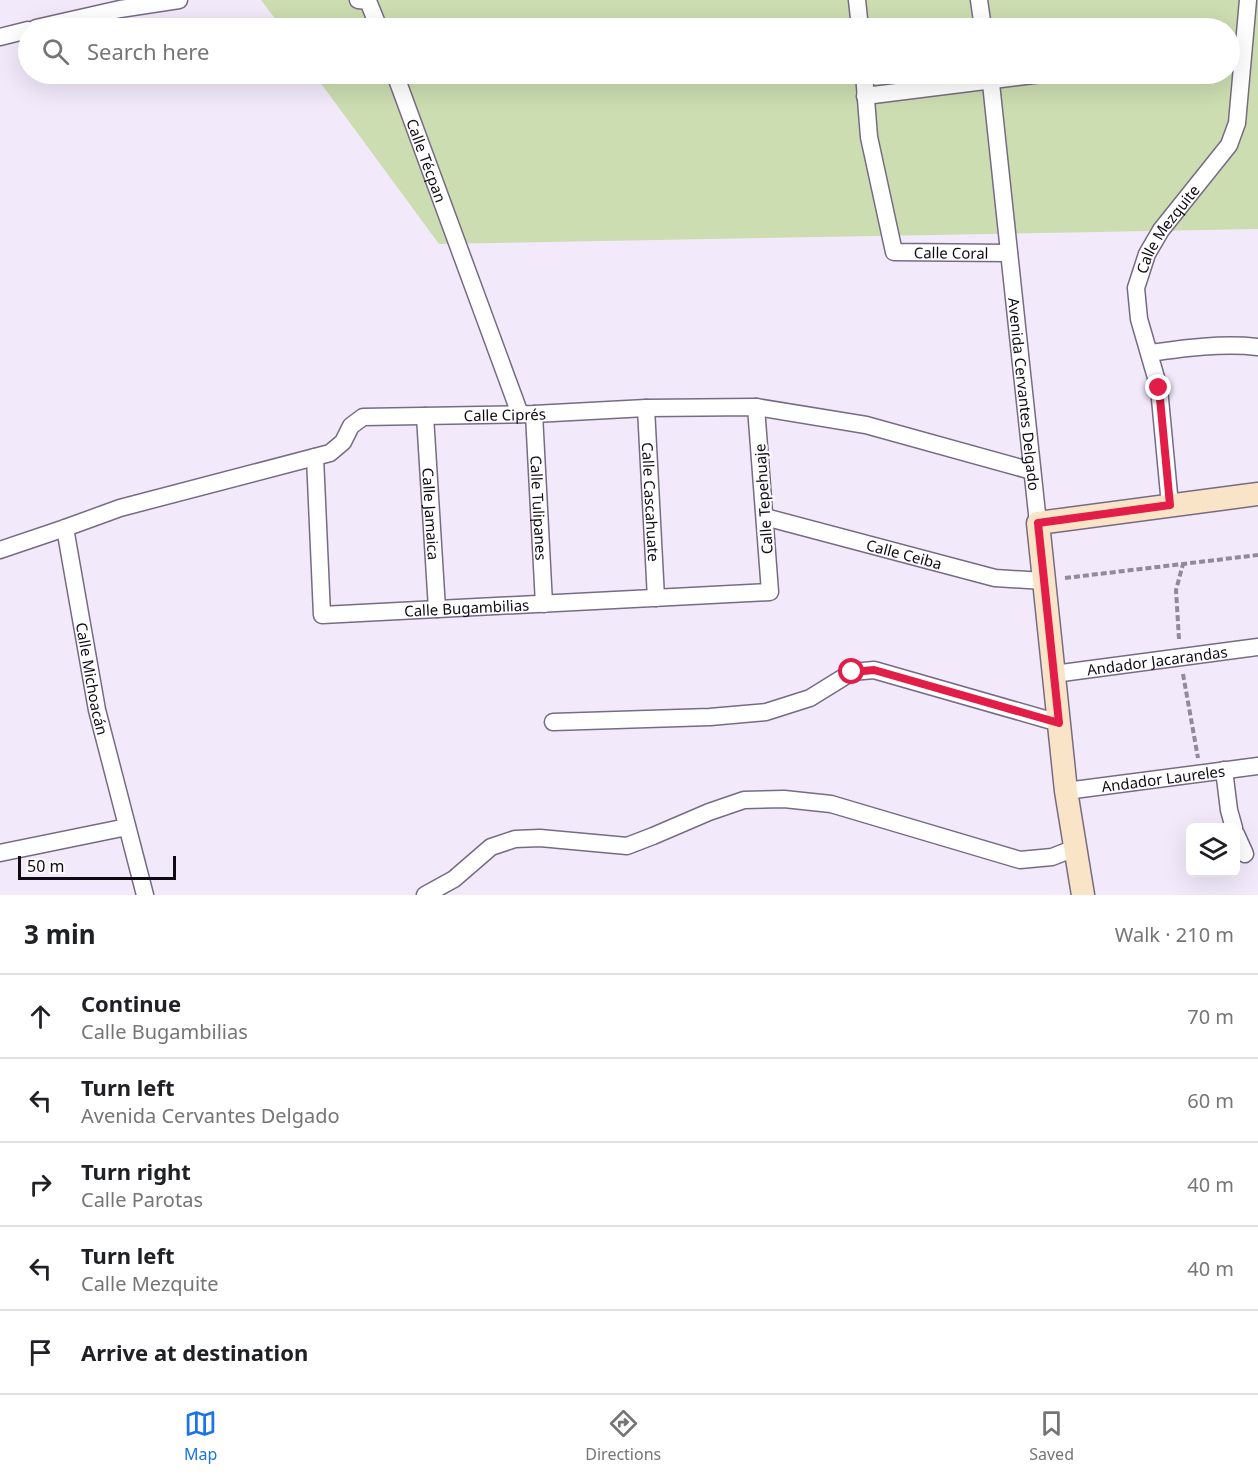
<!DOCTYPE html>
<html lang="en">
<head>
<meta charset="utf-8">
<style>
  :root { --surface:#fff; --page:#f2f2f2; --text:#202124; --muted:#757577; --line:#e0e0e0; --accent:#1a73e8 }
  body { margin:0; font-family:"Noto Sans",sans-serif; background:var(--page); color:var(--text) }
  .controls { position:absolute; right:18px; bottom:18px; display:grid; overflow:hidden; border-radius:9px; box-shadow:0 6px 24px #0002 }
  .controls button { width:54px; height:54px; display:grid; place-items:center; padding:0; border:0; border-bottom:2px solid var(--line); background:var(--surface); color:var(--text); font:30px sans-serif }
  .scale { position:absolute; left:18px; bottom:15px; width:158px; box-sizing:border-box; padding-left:6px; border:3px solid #0f0a13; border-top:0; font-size:16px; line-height:21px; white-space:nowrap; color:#0f0a13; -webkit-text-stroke:4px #fbfbfb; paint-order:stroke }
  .stop { position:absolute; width:18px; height:18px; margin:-14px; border:4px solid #e11d48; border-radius:50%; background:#fff }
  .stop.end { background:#e11d48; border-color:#fff; box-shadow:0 2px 6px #0008 }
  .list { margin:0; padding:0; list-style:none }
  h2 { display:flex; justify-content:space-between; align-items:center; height:78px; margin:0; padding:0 24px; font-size:26px }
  h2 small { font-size:20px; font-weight:400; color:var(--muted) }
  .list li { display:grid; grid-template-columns:39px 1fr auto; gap:18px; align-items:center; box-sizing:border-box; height:84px; padding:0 24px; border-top:2px solid var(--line) }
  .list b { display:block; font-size:22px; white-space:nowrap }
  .list p { margin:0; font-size:20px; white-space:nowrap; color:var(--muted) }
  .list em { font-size:20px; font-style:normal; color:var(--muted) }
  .icon { flex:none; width:33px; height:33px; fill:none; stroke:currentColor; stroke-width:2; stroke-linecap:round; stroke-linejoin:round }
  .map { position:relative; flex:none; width:1258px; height:895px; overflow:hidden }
  .search { position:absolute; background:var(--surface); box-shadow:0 6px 24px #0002; left:18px; right:18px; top:18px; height:66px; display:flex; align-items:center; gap:15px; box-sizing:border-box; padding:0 21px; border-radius:33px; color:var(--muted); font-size:22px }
  .sheet { height:498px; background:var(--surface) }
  nav { display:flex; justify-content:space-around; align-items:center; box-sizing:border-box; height:84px; border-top:2px solid var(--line); background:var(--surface); font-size:16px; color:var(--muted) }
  nav a { display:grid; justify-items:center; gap:3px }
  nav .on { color:var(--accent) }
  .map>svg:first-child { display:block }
  .green { fill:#ccddb1 }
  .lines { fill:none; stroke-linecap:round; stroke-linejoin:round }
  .street-casing { stroke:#776b84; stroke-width:19 }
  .secondary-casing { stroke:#776b84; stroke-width:25 }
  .path { stroke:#918a98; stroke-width:4; stroke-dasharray:6 3; stroke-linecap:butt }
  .street { stroke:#fff; stroke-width:16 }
  .secondary { stroke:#fae4c7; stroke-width:22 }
  .route { stroke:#e11d48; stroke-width:8 }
  .labels { text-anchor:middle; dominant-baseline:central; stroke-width:4.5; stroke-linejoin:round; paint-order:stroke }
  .street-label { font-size:15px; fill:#0f0a13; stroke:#fbfbfb }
</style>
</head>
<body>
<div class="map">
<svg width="1258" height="895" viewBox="0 0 1258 895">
  <rect width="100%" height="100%" fill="#f2eafb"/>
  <path class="green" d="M261,0h997v229l-819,15 -125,-170h916v-46h-948z"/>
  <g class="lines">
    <g class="street-casing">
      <g id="street">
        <path d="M358,0l10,1 11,27"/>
        <path d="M857,0l3,28"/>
        <path d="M979,0l4,28"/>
        <path d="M36,28l84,-19 59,-9"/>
        <path d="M0,37l28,-7"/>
        <path id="s1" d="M395,74l125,340"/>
        <path id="s2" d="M864,74l5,63 25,115 115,1"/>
        <path id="s3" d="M990,74l48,449"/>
        <path d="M865,96l177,-22"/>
        <path d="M1150,353c35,-5 72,-10 108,-6"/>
        <path id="s4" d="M646,408l10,190"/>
        <path id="s5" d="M534,414l10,190"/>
        <path id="s6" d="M425,416l12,193"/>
        <path id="s7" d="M315,457l7,158 448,-23 -14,-185"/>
        <path id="s8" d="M1170,505l-11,-117 -20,-69 -3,-31 11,-34 14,-24 68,-85 8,-22 11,-123"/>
        <path id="s9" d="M765,517l230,61 49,3"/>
        <path id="s10" d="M65,528l32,182 48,185"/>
        <path id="s11" d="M0,550l65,-22 55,-20 210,-55 13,-11 8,-16 12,-9 171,-3 112,-6 110,-1 110,18 166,46"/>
        <path id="s12" d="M1054,674l204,-27"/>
        <path d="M553,722l157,-5 56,-5 44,-14 42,-26 22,-2 185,53"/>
        <path d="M1224,770l5,40 5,18"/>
        <path id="s13" d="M1066,791l192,-25"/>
        <path d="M1236,834l9,20"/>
        <path d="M0,853l127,-26"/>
        <path d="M425,895l29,-16 37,-32 24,-8 25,-1 87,8 26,-10 56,-24 35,-12 40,-1 47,5 189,56 32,-3 23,-9"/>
      </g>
    </g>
    <g class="secondary-casing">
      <path id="secondary" d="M1083,895l-17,-104 -28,-268 220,-29"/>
    </g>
    <g class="path">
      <path d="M1065,578l193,-23"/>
      <path d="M1179,639l-3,-49 7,-26"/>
      <path d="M1183,674l15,84"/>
    </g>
    <use href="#street" class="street"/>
    <use href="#secondary" class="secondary"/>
  </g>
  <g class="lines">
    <path class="route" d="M852,672l22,-2 185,53 -21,-200 132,-18 -11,-117"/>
  </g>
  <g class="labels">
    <g class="street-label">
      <text stroke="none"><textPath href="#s1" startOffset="92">Calle Técpan</textPath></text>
      <text stroke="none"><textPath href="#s8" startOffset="288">Calle Mezquite</textPath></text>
      <text stroke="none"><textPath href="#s2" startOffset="238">Calle Coral</textPath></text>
      <text stroke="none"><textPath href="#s3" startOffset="322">Avenida Cervantes Delgado</textPath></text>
      <text stroke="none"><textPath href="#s11" startOffset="536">Calle Ciprés</textPath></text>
      <text transform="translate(763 499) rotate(-94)">Calle Tepehuaje</text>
      <text stroke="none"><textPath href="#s4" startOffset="94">Calle Cascahuate</textPath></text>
      <text stroke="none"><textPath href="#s5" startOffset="94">Calle Tulipanes</textPath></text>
      <text stroke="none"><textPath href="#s6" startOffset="98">Calle Jamaica</textPath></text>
      <text stroke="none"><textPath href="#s9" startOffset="144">Calle Ceiba</textPath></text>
      <text stroke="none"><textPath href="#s7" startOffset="303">Calle Bugambilias</textPath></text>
      <text stroke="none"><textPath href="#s12" startOffset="104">Andador Jacarandas</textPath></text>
      <text stroke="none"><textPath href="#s10" startOffset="153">Calle Michoacán</textPath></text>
      <text stroke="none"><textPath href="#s13" startOffset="98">Andador Laureles</textPath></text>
    </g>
  </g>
</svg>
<div class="controls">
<button><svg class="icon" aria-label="layers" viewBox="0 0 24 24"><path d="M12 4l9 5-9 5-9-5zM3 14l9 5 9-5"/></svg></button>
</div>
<div class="scale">50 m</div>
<div class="stop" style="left:852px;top:672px"></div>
<div class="stop end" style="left:1159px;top:388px"></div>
<div class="search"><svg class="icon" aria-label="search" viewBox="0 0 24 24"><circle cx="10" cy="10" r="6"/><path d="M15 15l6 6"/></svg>Search here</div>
</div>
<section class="sheet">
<h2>3 min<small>Walk · 210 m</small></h2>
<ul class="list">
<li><svg class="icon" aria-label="ahead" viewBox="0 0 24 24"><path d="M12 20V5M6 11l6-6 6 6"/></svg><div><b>Continue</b><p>Calle Bugambilias</p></div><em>70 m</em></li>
<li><svg class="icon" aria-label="left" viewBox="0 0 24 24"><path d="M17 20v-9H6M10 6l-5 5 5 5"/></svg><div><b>Turn left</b><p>Avenida Cervantes Delgado</p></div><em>60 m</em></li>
<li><svg class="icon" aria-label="right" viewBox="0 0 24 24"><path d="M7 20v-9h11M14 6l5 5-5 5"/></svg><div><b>Turn right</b><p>Calle Parotas</p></div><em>40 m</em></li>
<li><svg class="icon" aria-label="left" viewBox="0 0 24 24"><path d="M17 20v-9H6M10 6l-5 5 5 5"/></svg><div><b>Turn left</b><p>Calle Mezquite</p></div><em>40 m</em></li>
<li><svg class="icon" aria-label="arrive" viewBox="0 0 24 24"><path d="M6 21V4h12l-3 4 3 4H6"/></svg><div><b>Arrive at destination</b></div></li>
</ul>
</section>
<nav>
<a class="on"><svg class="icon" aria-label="map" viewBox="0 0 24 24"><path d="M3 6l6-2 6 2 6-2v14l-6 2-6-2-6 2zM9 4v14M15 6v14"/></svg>Map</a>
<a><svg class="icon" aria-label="directions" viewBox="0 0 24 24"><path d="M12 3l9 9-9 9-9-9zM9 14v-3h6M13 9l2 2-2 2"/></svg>Directions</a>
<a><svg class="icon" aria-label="saved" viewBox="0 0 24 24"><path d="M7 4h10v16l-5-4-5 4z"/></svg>Saved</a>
</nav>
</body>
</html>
